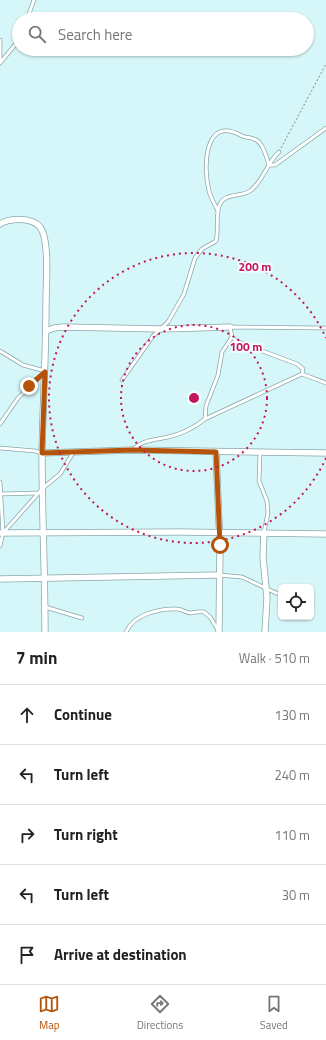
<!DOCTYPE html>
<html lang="en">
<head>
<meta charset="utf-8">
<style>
  :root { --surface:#fff; --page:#f2f2f2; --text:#222; --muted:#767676; --line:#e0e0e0; --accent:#b45309 }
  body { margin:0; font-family:"Titillium Web",sans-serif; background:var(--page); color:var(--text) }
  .controls { position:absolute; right:12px; bottom:12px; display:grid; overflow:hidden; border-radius:6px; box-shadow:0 1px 3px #0004 }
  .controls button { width:36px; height:36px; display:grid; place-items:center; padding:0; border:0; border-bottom:1px solid var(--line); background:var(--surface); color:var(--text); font:20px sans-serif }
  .stop { position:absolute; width:12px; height:12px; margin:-9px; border:3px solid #b45309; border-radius:50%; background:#fff }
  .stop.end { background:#b45309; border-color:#fff; box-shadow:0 1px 4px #0008 }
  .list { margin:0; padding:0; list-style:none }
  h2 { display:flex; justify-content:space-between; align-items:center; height:52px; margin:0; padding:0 16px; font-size:17px }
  h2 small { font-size:13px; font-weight:400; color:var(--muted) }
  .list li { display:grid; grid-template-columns:26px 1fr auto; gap:12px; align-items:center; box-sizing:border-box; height:60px; padding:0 16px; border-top:1px solid var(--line) }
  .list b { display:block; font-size:15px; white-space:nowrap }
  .list em { font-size:13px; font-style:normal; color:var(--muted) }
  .icon { flex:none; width:22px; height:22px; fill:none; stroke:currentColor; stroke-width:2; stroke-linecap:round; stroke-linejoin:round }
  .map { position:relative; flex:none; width:326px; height:632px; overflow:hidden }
  .search { position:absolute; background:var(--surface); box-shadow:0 1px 3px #0004; left:12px; right:12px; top:12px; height:44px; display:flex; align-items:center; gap:10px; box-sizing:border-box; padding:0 14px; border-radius:22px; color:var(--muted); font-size:15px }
  .sheet { height:352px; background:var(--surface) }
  nav { display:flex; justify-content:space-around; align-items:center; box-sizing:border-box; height:56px; border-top:1px solid var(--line); background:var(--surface); font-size:11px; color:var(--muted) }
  nav a { display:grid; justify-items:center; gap:2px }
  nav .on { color:var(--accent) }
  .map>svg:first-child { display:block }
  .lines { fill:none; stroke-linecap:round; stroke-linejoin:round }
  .service-casing { stroke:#88a7a9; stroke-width:4.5 }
  .minor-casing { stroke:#88a7a9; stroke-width:7 }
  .path { stroke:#758b8d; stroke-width:1; stroke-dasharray:2 2; stroke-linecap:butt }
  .service { stroke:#fff; stroke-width:3 }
  .minor { stroke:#fff; stroke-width:5.5 }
  .route { stroke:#b45309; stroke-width:5 }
  .ring { fill:none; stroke:#c2185b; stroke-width:2; stroke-dasharray:2 4 }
  .centre { fill:#c2185b; stroke:#f8feff; stroke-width:2 }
  .ring-label { font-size:12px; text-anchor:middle; font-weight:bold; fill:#c2185b; stroke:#f8feff; stroke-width:3.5; stroke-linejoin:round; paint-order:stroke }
</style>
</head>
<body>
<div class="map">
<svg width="326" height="632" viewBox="0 0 326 632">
  <rect width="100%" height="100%" fill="#d6f7f9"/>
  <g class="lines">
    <g class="service-casing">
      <g id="service">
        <path d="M27,19l7,-19"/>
        <path d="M0,40v20"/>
        <path d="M0,63l19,-23"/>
        <path d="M218,211c-3,-6 -7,-13 -9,-20 -6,-24 -5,-77 33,-55 4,2 9,1 12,3 9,3 12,17 15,26h6l51,-37"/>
        <path d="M0,351l23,14 22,6"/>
        <path d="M302,374l24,9"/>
        <path d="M122,380l31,-44 15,-14 16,-28 11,-36 7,-9 14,-8c3,-11 -1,-28 4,-37 5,-11 21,-7 30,-13 13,-9 17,-29 29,-39"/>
        <path d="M205,419l1,-13 12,-31 4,-23 10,-15"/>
        <path d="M0,424l18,-26 26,-25"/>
        <path d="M0,448l35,3 7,2"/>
        <path d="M133,450c8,-10 23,-10 35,-13 13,-3 26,-9 37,-18l97,-45 1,-5 -6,-5 -61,-23 -4,-4 -2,-10 96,1"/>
        <path d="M260,453l-1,28 8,20 1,12 -4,19"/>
        <path d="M0,482l3,51"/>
        <path d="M0,494l39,-1"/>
        <path d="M0,546l3,-13 40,-45 17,-14 13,-21"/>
        <path d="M219,575l23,2 34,16 5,1"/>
        <path d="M45,607l37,11"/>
        <path d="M126,632c7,-17 33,-24 51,-23 5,0 9,4 14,4 5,-1 8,-2 13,-1l6,5 8,13"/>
      </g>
    </g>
    <g class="minor-casing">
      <g id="minor">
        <path d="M0,224c9,-6 32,-7 40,3 10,13 6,58 6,75 0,50 -3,101 -4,151 0,60 3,119 3,179"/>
        <path d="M46,331l8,-3 9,-1 98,2 69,-2"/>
        <path d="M216,452l4,93 -1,87"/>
        <path d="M42,453l91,-3 193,3"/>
        <path d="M264,532l-1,25 4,41 -2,34"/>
        <path d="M0,533l180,-1 146,2"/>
        <path d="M0,579l219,-4"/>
      </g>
    </g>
    <path class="path" d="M281,148l45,-84"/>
    <use href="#service" class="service"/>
    <use href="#minor" class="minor"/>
  </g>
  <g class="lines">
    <path class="route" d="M29,386l16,-14 -3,81 91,-3 83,2 4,93"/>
  </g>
  <g class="ring">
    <circle cx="194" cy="398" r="73"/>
    <path d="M326 458A145 145 0 1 1 326 338"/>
  </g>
  <circle cx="194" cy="398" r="6" class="centre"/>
  <g class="ring-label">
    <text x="255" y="271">200 m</text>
    <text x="246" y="351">100 m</text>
  </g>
</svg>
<div class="controls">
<button><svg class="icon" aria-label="locate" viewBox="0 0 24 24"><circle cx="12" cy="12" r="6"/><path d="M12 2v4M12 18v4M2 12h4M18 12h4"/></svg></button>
</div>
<div class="stop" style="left:220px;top:545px"></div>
<div class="stop end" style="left:29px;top:386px"></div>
<div class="search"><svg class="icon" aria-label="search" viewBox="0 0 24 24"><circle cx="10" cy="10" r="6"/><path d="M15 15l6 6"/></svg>Search here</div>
</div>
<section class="sheet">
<h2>7 min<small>Walk · 510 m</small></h2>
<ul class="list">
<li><svg class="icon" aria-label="ahead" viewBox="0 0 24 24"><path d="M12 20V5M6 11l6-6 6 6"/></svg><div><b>Continue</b></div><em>130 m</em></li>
<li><svg class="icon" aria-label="left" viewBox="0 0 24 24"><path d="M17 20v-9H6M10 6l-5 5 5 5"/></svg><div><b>Turn left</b></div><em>240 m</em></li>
<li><svg class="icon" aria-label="right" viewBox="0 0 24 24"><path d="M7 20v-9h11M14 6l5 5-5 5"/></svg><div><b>Turn right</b></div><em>110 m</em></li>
<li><svg class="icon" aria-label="left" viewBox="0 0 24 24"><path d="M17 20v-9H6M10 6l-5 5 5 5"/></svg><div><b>Turn left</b></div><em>30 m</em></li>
<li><svg class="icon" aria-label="arrive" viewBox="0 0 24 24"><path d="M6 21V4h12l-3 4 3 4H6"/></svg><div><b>Arrive at destination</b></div></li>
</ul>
</section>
<nav>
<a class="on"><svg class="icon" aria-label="map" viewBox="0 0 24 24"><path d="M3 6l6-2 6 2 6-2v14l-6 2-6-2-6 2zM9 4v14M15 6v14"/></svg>Map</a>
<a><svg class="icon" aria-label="directions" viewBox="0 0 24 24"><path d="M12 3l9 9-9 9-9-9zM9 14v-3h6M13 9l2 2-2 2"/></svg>Directions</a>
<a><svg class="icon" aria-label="saved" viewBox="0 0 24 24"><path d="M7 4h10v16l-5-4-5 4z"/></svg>Saved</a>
</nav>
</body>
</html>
